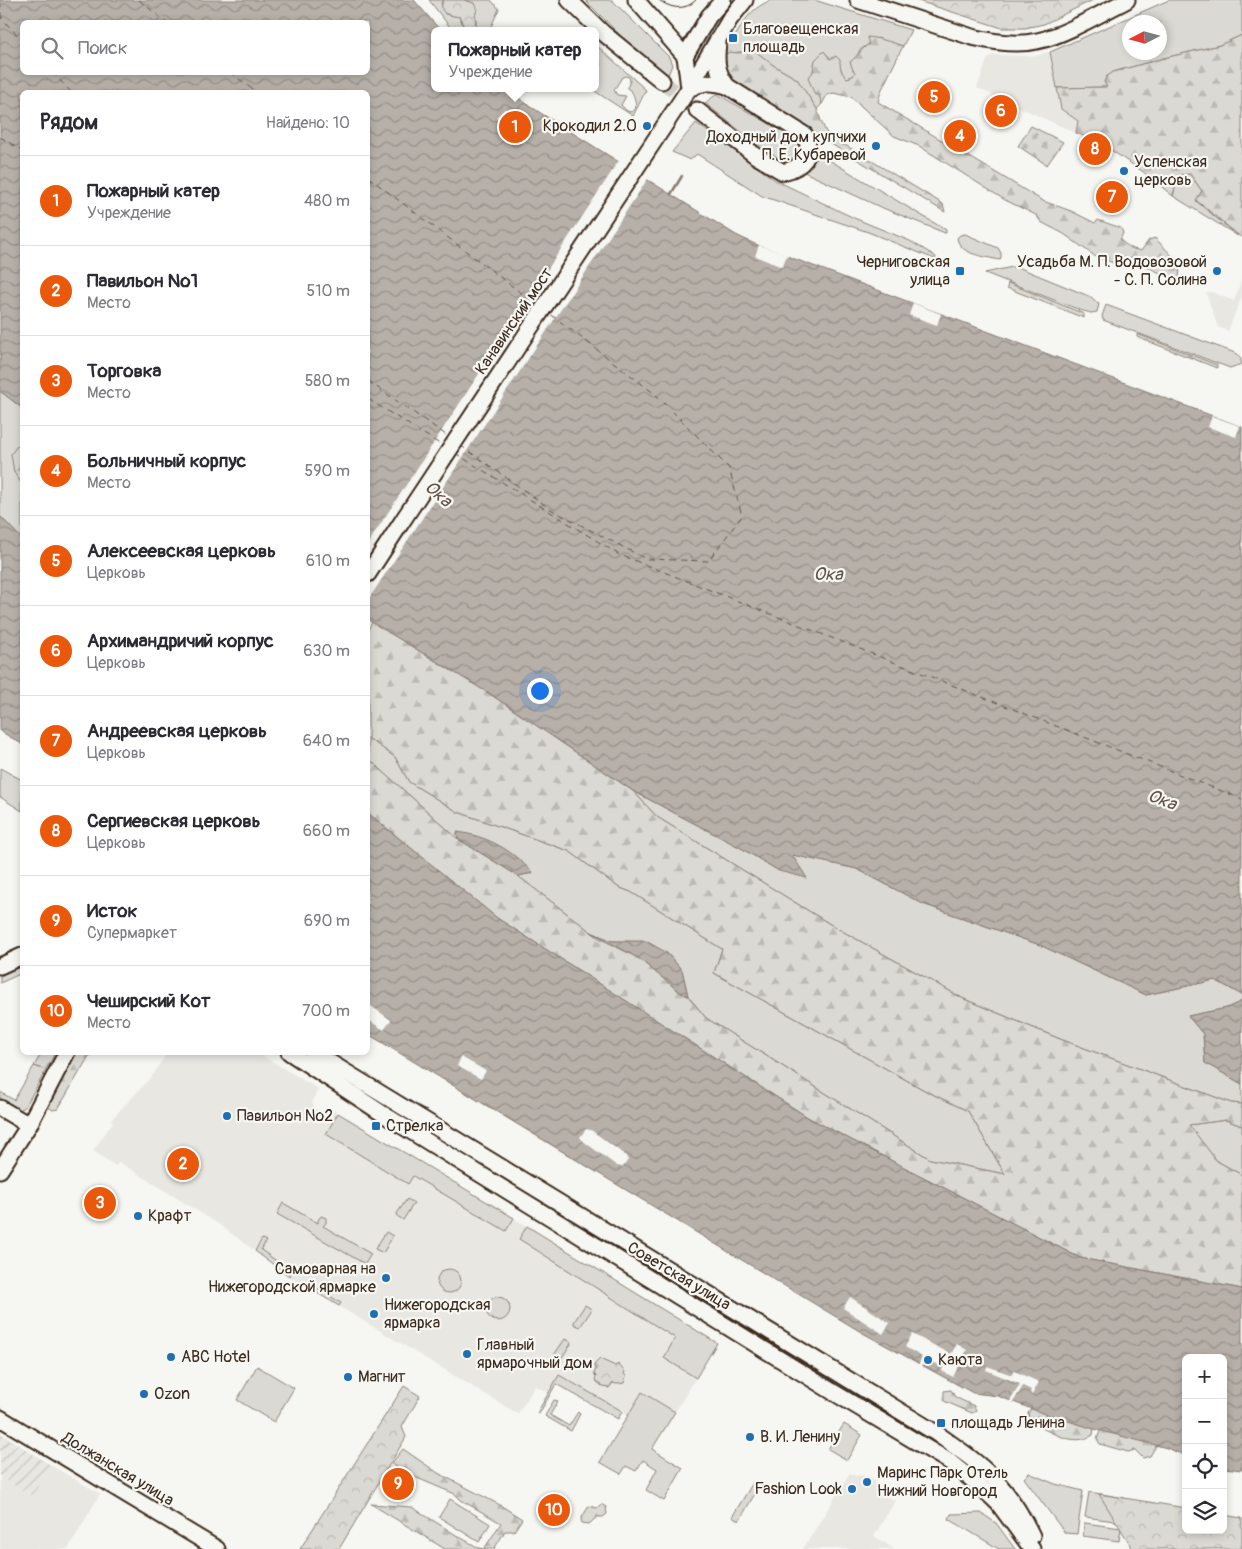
<!DOCTYPE html>
<html lang="ru">
<head>
<meta charset="utf-8">
<style>
  :root { --surface:#fff; --page:#f2f2f3; --text:#2b2b33; --muted:#7c7c81; --line:#e1e1e2; --accent:#ea580c }
  body { margin:0; font-family:Pangolin,sans-serif; background:var(--page); color:var(--text) }
  .controls { position:absolute; right:15px; bottom:15px; display:grid; overflow:hidden; border-radius:8px; box-shadow:0 2px 8px #0003 }
  .controls button { width:45px; height:45px; display:grid; place-items:center; padding:0; border:0; border-bottom:1px solid var(--line); background:var(--surface); color:var(--text); font:25px sans-serif }
  .compass { position:absolute; left:1122px; top:15px; width:45px; height:45px; border-radius:50%; background:var(--surface); box-shadow:0 2px 8px #0003; rotate:264deg }
  .you { position:absolute; left:539px; top:690px; width:18px; height:18px; margin:-12px; border:4px solid #fff; border-radius:50%; background:#1a73e8; box-shadow:0 0 0 8px #1a73e833 }
  .badge { display:grid; place-items:center; width:32px; height:32px; border-radius:50%; background:var(--accent); color:#fff; font-size:16px; font-weight:700 }
  .pin { position:absolute; translate:-50% -50%; border:2px solid #fff; box-shadow:0 1px 5px #0006 }
  .popup { position:absolute; left:431px; top:27px; width:168px; height:65px; box-sizing:border-box; display:grid; place-content:center; border-radius:8px; background:var(--surface); filter:drop-shadow(0 1px 4px #0005); font-size:16px; white-space:nowrap; color:var(--muted) }
  .popup b { font-size:19px; color:var(--text) }
  .popup::after { content:''; position:absolute; left:50%; top:100%; margin-left:-10px; border:10px solid transparent; border-top-color:var(--surface) }
  .list { margin:0; padding:0; list-style:none }
  h2 { display:flex; justify-content:space-between; align-items:center; height:65px; margin:0; padding:0 20px; font-size:21px }
  h2 small { font-size:16px; font-weight:400; color:var(--muted) }
  .list li { display:grid; grid-template-columns:32px 1fr auto; gap:15px; align-items:center; box-sizing:border-box; height:90px; padding:0 20px; border-top:1px solid var(--line) }
  .list b { display:block; font-size:19px; white-space:nowrap }
  .list p { margin:0; font-size:16px; white-space:nowrap; color:var(--muted) }
  .list em { font-size:16px; font-style:normal; color:var(--muted) }
  .icon { flex:none; width:28px; height:28px; fill:none; stroke:currentColor; stroke-width:2; stroke-linecap:round; stroke-linejoin:round }
  .map { position:relative; flex:none; width:1242px; height:1549px; overflow:hidden }
  .search { position:absolute; background:var(--surface); box-shadow:0 2px 8px #0003; left:20px; top:20px; width:350px; height:55px; display:flex; align-items:center; gap:12px; box-sizing:border-box; padding:0 18px; border-radius:8px; color:var(--muted); font-size:19px }
  .panel { position:absolute; background:var(--surface); box-shadow:0 2px 8px #0003; left:20px; top:90px; width:350px; height:965px; border-radius:8px }
  .map>svg:first-child { display:block }
  .built { fill:#e8e7e2 }
  .industrial { fill:url(#industrial-furrows) }
  .grass { fill:#dad9d3; stroke:#8a8278; fill-rule:evenodd }
  .forest { fill:url(#forest-firs); stroke:#8a8278 }
  .cemetery { fill:url(#cemetery-stones); stroke:#8a8278 }
  .park { fill:url(#park-crowns); stroke:#8a8278 }
  .water { fill:url(#water-waves); stroke:#857a71; fill-rule:evenodd }
  .pier { fill:#f6f6f2 }
  .lines { fill:none; stroke-linecap:round; stroke-linejoin:round }
  .stream { stroke:#857a71; stroke-width:2.5 }
  .ferry { stroke:#605248; stroke-width:1; stroke-dasharray:6 5; stroke-linecap:butt }
  .major-tunnel { stroke:#d1cdc8; stroke-width:15; stroke-dasharray:15 8; stroke-linecap:butt }
  .major-casing { stroke:#3b2a1e; stroke-width:19 }
  .major { stroke:#f6f6f2; stroke-width:15 }
  .tram { stroke:#3b2a1e; stroke-width:1 }
  .major-bridge-casing { stroke:#3b2a1e; stroke-width:19; stroke-linecap:butt }
  .major-bridge { stroke:#f6f6f2; stroke-width:15 }
  .poi-dot { fill:#1f6fb2; stroke:#f6f6f2; stroke-width:2 }
  .labels { text-anchor:middle; dominant-baseline:central; stroke-width:4.5; stroke-linejoin:round; paint-order:stroke }
  .poi-label { font-size:16px; fill:#3b2a1e; stroke:#f6f6f2; text-anchor:start }
  .street-label { font-size:16px; fill:#3b2a1e; stroke:#f6f6f2 }
  .water-label { font-size:18px; font-style:italic; fill:#605248; stroke:#f6f6f2 }
</style>
</head>
<body>
<div class="map">
<svg width="1242" height="1549" viewBox="0 0 1242 1549">
  <defs>
    <pattern id="industrial-furrows" width="10" height="10" patternUnits="userSpaceOnUse" patternTransform="scale(1.25)"><rect width="10" height="10" fill="#e8e7e2"/><path d="M-1 1l2-2M0 10L10 0M9 11l2-2" fill="none" stroke="#c8c6c1"/></pattern>
    <pattern id="forest-firs" width="22" height="20" patternUnits="userSpaceOnUse" patternTransform="scale(1.25)"><rect width="22" height="20" fill="#dad9d3"/><path d="M5 1l3.5 6h-7zM16 11l3.5 6h-7z" fill="#bcbab5"/></pattern>
    <pattern id="cemetery-stones" width="16" height="16" patternUnits="userSpaceOnUse" patternTransform="scale(1.25)"><rect width="16" height="16" fill="#dad9d3"/><path d="M2 7V4a2 2 0 0 1 4 0v3zM10 15v-3a2 2 0 0 1 4 0v3z" fill="#bcbab5"/></pattern>
    <pattern id="park-crowns" width="20" height="18" patternUnits="userSpaceOnUse" patternTransform="scale(1.25)"><rect width="20" height="18" fill="#dad9d3"/><path d="M2 6a3 3 0 1 1 6 0M12 15a3 3 0 1 1 6 0" fill="none" stroke="#bcbab5"/></pattern>
    <pattern id="water-waves" width="16" height="10" patternUnits="userSpaceOnUse" patternTransform="scale(1.25)"><rect width="16" height="10" fill="#b6b0a9"/><path d="M0 5q4-4 8 0t8 0" fill="none" stroke="#958f89"/></pattern>
  </defs>
  <rect width="100%" height="100%" fill="#f6f6f2"/>
  <filter id="ink" filterUnits="userSpaceOnUse"><feTurbulence type="fractalNoise" baseFrequency=".02" numOctaves="2"/><feDisplacementMap in="SourceGraphic" scale="10" xChannelSelector="R" yChannelSelector="G"/><feConvolveMatrix kernelMatrix="1 2 1 2 8 2 1 2 1" color-interpolation-filters="sRGB"/></filter>
  <g filter="url(#ink)">
    <g class="built">
      <path d="M1058,49l-8,3 11,57 17,12 -2,12 -99,-45 10,-28 5,-5 44,1z"/>
      <path d="M1242,279v17l-14,35 -10,-4 -12,-34 6,-1 22,9z"/>
      <path d="M167,1053h91l60,36 -6,13 3,7 10,6 8,-5 5,3 189,113 190,117 -42,69 -33,-20 -14,23 -69,-40 -11,17 -13,-6 -17,28 -229,-138 -69,-51 -101,-63 -3,4 -23,-15 20,-29 -2,-2 42,-45z"/>
      <path d="M52,1466l48,28 -32,55h-68v-72l32,19z"/>
      <path d="M850,1473l5,3 5,-1 10,2 4,4 3,9 18,11 -21,35 20,13h-91z"/>
    </g>
    <path class="industrial" d="M0,1433l52,33 -20,30 -32,-19z"/>
    <g class="grass">
      <path d="M429,0h14l-2,3 4,11 15,3 5,14h-12z"/>
      <path d="M464,0h27l8,9 -10,22h-13v-13l-7,-17z"/>
      <path d="M585,0h27l57,57 3,8 -4,10 -45,-37z"/>
      <path d="M771,0h43l97,30 -8,16 -15,-3 -10,-5 -18,12 -4,8 -5,4 4,9 -1,5 -7,2 -4,-3 -3,-8 -16,-15 -10,12 -1,8 9,32 -5,5 -20,-30 -24,-14 -19,-15c-10,2 -22,2 -30,5l5,-14h3c13,-20 15,-30 39,-41z"/>
      <path d="M1169,0h73v35l-22,10 -56,13 -51,14 -5,15 -51,1 -7,-36zM1130,22h30v30h-30z"/>
      <path d="M595,44l51,46 -13,26 -43,-28h5v-17l6,-7 -6,-6zM626,76l3,1 1,4 -3,7 5,4c2,4 5,12 3,17l-4,3 -4,-1 -6,-6 5,-9 -9,-1 -3,-5 8,-13z"/>
      <path d="M717,94l83,47 2,11 -7,8 -6,2 -11,-4 -23,-15 -50,-40z"/>
      <path d="M696,123l79,57 79,38 56,23 25,15 2,4 -69,-28 -106,-36 -65,-42 -7,6 -18,-8z"/>
      <path d="M814,151l132,79v3h-1l-67,-27 -76,-35z"/>
      <path d="M1190,174l12,17 -6,10 42,35 -65,-40 5,-21z"/>
      <path d="M965,234l33,14 3,5v5l-2,2c-15,-4 -39,-5 -42,-22l3,-3z"/>
      <path d="M1012,267l8,1 71,29 8,7 -2,8 -6,1 -11,-3 -95,-37z"/>
      <path d="M1106,305l129,48 5,4 2,7 -12,4 -127,-48 -1,-4z"/>
      <path d="M0,391l22,17v39l-5,-1 -3,26 8,12v55l-22,-23z"/>
      <path d="M368,738l27,19 14,25 49,30 111,39 49,36 13,5 91,57 -8,24 214,119 40,19 37,63 -75,-15 -224,-141 -18,-22 -6,-26 -36,-28 -34,-1 -21,-9 -73,-56 14,-3 -75,-41 1,7 -90,-81z"/>
      <path d="M0,768l22,12v31l-22,-14z"/>
      <path d="M633,791l108,57 38,23 13,-17 65,15 66,35 117,41 106,50 69,-15 27,15v6l-15,7 -39,8 15,18 2,29 37,21v20l-11,-1 -171,-64 -96,-40 -131,-73 -176,-109z"/>
      <path d="M22,964v9l-22,10v-7l12,-8z"/>
      <path d="M34,1066l12,4 -21,37 -7,4 -18,-7v-12l14,8z"/>
      <path d="M338,1113l176,105 -8,13 -93,-55 -5,8 -82,-50z"/>
      <path d="M1226,1120l16,6v49l-25,-14 -29,-36z"/>
      <path d="M407,1199l7,4 -11,17 -7,-5z"/>
      <path d="M283,1203l35,20v-3l3,-4 5,2v5l-3,3 48,28 -6,10 -88,-50z"/>
      <path d="M527,1226l190,117 -21,35 -32,-20 11,-20 -156,-99z"/>
      <path d="M386,1232l7,4 -10,17 -8,-4z"/>
      <path d="M262,1239l4,2 -5,9 31,22 -3,4 -34,-25z"/>
      <circle cx="449" cy="1281" r="12"/>
      <path d="M304,1280l37,23 -2,3 -37,-22z"/>
      <circle cx="498" cy="1309" r="12"/>
      <path d="M585,1305l5,3 1,3 -11,16 -6,-3v-2z"/>
      <path d="M565,1339l5,2 1,3 -11,16 -6,-5z"/>
      <path d="M257,1366l37,22 -20,34 -37,-22z"/>
      <path d="M559,1375l63,36 -4,8 -62,-35 -17,30 -2,-1z"/>
      <path d="M642,1392l33,20 -23,37 31,19 -19,33 -18,-11 11,-21 -14,-9 -7,11 -10,-5 -5,8 -21,-12z"/>
      <path d="M554,1400l4,1 -8,14 19,11 9,-14 2,2 -9,17 -26,-15z"/>
      <path d="M844,1424l18,11 -15,25 -19,-11z"/>
      <path d="M1029,1473l26,11 28,7 -6,43 -12,-1 -41,-55z"/>
      <path d="M754,1481l6,4 -21,36 -7,-4z"/>
      <path d="M1089,1492l36,6 -3,24 -37,-5z"/>
      <path d="M450,1499l40,25 -11,18 -40,-25z"/>
      <path d="M981,1513l15,10 19,26h-16l-50,-30 2,-5z"/>
      <path d="M1085,1523l36,5 -2,13 -36,-5z"/>
    </g>
    <g class="forest">
      <path d="M1242,35v203l-46,-38 6,-9 -12,-17 -12,1 -5,21 -31,-25 -49,-33 -1,1 -16,-6 2,-12 -17,-12 -4,-21 50,-1 -3,-5 2,-5 7,-5 51,-14 56,-13z"/>
      <path d="M867,37c12,1 24,5 36,9l-22,45 -3,11 165,99 28,10 24,12 3,-3 23,8 2,5 -3,7 10,8 11,3 8,-11 6,-2 25,26 -1,17 -55,-24 -4,8 -24,-8 -32,-23 -23,-12 -5,-7 -31,-15 -86,-54 -25,-10 -43,-39 -17,-4 -7,2 -5,9 -3,-9h-4l-7,-17 5,-6 2,-12 9,-9 6,8 6,-3 4,4c0,8 1,13 7,18l6,-2 2,-4 -2,-2 -3,-8c8,-6 10,-12 19,-18z"/>
      <path d="M754,50l19,15 24,14 20,30 4,12 6,13 116,70 2,8 -166,-99 -46,-31 -7,-15 -1,-12 4,-3 9,1z"/>
      <path d="M1008,283l76,31v4l-77,-30z"/>
      <path d="M1137,334l80,31v3l-80,-31z"/>
      <path d="M17,446l5,1v37l-8,-12 -3,-18z"/>
      <path d="M372,622l118,72 143,97 24,26 176,109 131,73 96,40 171,64 11,1v22l-16,-6 -37,5 28,36 25,14v114l-162,-31 -271,-140 -312,-200 -129,-105v-55l90,81 60,37 81,62 39,20 42,34 8,4 18,22 224,141 75,15 -37,-63 -40,-19 -214,-119 8,-24 -91,-57 -13,-5 -49,-36 -111,-39 -49,-30 -14,-25 -27,-19v-108z"/>
      <path d="M42,1052l13,1 -9,17 -12,-4z"/>
      <path d="M77,1052l19,1 -7,3 -31,53 -5,1 -5,-3z"/>
      <path d="M951,1390l4,7 19,9 2,5 -4,2 -28,-12v-10z"/>
      <path d="M1035,1404l60,17 -2,14c-19,13 -44,-4 -63,-13l-2,-9z"/>
      <path d="M1103,1424l51,11 2,11 -6,10 -7,2 -8,-8 -7,2 -28,-8 -3,-5z"/>
      <path d="M403,1449l35,24 62,32 22,14 -8,12h-9l-11,18h-49l-74,-45 41,3 44,28 23,13 5,1 17,-26 -40,-23 -6,-6 -38,-16 -26,-14z"/>
      <path d="M601,1504l5,3 1,7 -4,3h-6l-8,7 -7,-1 -1,-4 8,-13 8,2z"/>
    </g>
    <path class="cemetery" d="M1031,126l32,16 -16,23 -29,-19z"/>
    <g class="park">
      <path d="M443,0h21l10,3 3,7 -2,5 1,16h-11l-5,-14c-11,-2 -22,-2 -17,-17z"/>
      <path d="M915,0h178l-49,24 -19,4h-23z"/>
      <path d="M600,1359l15,7 3,-2 7,8 -1,2 2,2 -2,7 -7,1 -4,-1 -4,5 -6,-1 -8,-7 1,-4 -2,-2 2,-5 -2,-4z"/>
      <path d="M404,1386l16,10 -18,31 4,10 -67,112h-39z"/>
      <path d="M1099,1494l87,14v22h37v-15l19,3v31h-109z"/>
    </g>
    <g class="water">
      <path d="M0,0h414l27,31h-6v57h74l5,7 25,17 197,123 19,9 487,183v568l-27,-15 -69,15 -106,-50 -117,-41 -66,-35 -65,-14 15,23 -28,-7 -38,-23 -108,-57 -143,-97 -122,-74v-528h-346v316l-22,-17zM22,22h346v50h-346z"/>
      <path d="M0,516l22,23v205l-22,-13z"/>
      <path d="M368,813l129,105 312,200 271,140 162,31v181l-19,-2v-110h-37v98l-19,-8 -73,-19 -52,-16 -44,-17 -25,-3 -112,-61 -493,-298z"/>
      <path d="M457,832c31,4 55,18 76,41l-15,3 -60,-37z"/>
      <path d="M591,932l21,9h34l21,12 15,17 6,26 -8,-4 -42,-34z"/>
      <path d="M1242,1001v83l-37,-21 -2,-29 -15,-18 39,-8z"/>
    </g>
    <g class="pier">
      <path d="M505,108l26,26 -8,9 -27,-26z"/>
      <path d="M620,159l29,18 -281,423v-57z"/>
      <path d="M759,245l28,10 -5,12 -27,-11z"/>
      <path d="M913,303l28,11 -4,11 -28,-10z"/>
      <path d="M1212,416l28,10 -4,11 -28,-10z"/>
      <path d="M368,1004l23,16 -7,10 -16,-10z"/>
      <path d="M461,1057l25,14 -5,8 -24,-13z"/>
      <path d="M586,1129l5,1 34,25 3,5 -5,7 -6,-1 -34,-25 -3,-4z"/>
      <path d="M850,1297l40,26 -7,11 -40,-26z"/>
      <path d="M912,1334l39,20 6,-10 10,6 -14,27 -11,-6 1,-4 -17,-8 -5,9 -3,-2 4,-9 -17,-10z"/>
      <path d="M987,1366l25,9 2,-4 25,11 -7,13 -2,-2 1,-3 -8,-4 -11,18 -3,-1 11,-19 -34,-14z"/>
    </g>
    <g class="lines">
      <path class="stream" d="M671,194l11,-18"/>
      <g class="ferry">
        <path d="M139,0l27,22"/>
        <path d="M0,2l2,17 20,21"/>
        <path d="M52,72l19,20"/>
        <path d="M230,72l26,20"/>
        <path d="M0,137l22,13"/>
        <path d="M368,177l169,128"/>
        <path d="M368,381l81,56"/>
        <path d="M368,399l75,47"/>
        <path d="M460,445l92,65 94,49 62,2 34,-45 -13,-48 -74,-74 -106,-81"/>
        <path d="M455,453l163,101 624,245"/>
      </g>
      <path class="major-tunnel" d="M662,81l35,29"/>
      <g class="major-casing">
        <g id="major">
          <path d="M569,0l33,32 60,49"/>
          <path d="M636,0l49,56 4,32"/>
          <path d="M858,0l114,37c21,5 44,9 65,4 26,-5 65,-28 90,-41"/>
          <path d="M718,43c-2,17 -2,28 9,43"/>
          <path d="M685,56l24,-40 14,-16"/>
          <path d="M688,90c13,-8 24,-9 39,-4l78,49c9,21 -2,32 -22,37l-27,-16 -59,-46"/>
          <path d="M688,90l42,-71 15,-19"/>
          <path d="M368,574l37,-57"/>
          <path d="M0,966l22,-10"/>
          <path d="M289,1052l94,62 144,89 306,189 117,70 31,25 17,16 34,46"/>
          <path d="M313,1052l623,381c47,33 71,50 96,103"/>
          <path d="M0,1108l29,17"/>
          <path d="M0,1170l29,-45 38,-73"/>
          <path d="M0,1418l217,131"/>
        </g>
      </g>
      <use href="#major" class="major"/>
      <path class="tram" d="M659,0c12,9 26,11 37,0"/>
      <g class="major-bridge-casing">
        <path id="major-bridge" d="M405,517l283,-427"/>
      </g>
      <use href="#major-bridge" class="major-bridge"/>
    </g>
  </g>
  <g class="poi-dot">
    <rect x="728" y="33" width="10" height="10" rx="2.5"/>
    <circle cx="647" cy="126" r="5"/>
    <circle cx="876" cy="146" r="5"/>
    <circle cx="1124" cy="171" r="5"/>
    <rect x="955" y="266" width="10" height="10" rx="2.5"/>
    <circle cx="1217" cy="271" r="5"/>
    <circle cx="227" cy="1116" r="5"/>
    <rect x="371" y="1121" width="10" height="10" rx="2.5"/>
    <circle cx="138" cy="1216" r="5"/>
    <circle cx="386" cy="1278" r="5"/>
    <circle cx="374" cy="1314" r="5"/>
    <circle cx="467" cy="1354" r="5"/>
    <circle cx="171" cy="1357" r="5"/>
    <circle cx="928" cy="1360" r="5"/>
    <circle cx="348" cy="1377" r="5"/>
    <circle cx="144" cy="1394" r="5"/>
    <rect x="936" y="1418" width="10" height="10" rx="2.5"/>
    <circle cx="750" cy="1437" r="5"/>
    <circle cx="867" cy="1482" r="5"/>
    <circle cx="852" cy="1489" r="5"/>
  </g>
  <g class="labels">
    <g class="poi-label">
      <text x="743" y="29">Благовещенская<tspan x="743" dy="18">площадь</tspan></text>
      <text x="637" y="126" text-anchor="end">Крокодил 2.0</text>
      <text x="866" y="137" text-anchor="end">Доходный дом купчихи<tspan x="866" dy="18">П. Е. Кубаревой</tspan></text>
      <text x="1134" y="162">Успенская<tspan x="1134" dy="18">церковь</tspan></text>
      <text x="950" y="262" text-anchor="end">Черниговская<tspan x="950" dy="18">улица</tspan></text>
      <text x="1207" y="262" text-anchor="end">Усадьба М. П. Водовозовой<tspan x="1207" dy="18">- С. П. Солина</tspan></text>
      <text x="237" y="1116">Павильон №2</text>
      <text x="386" y="1126">Стрелка</text>
      <text x="148" y="1216">Крафт</text>
      <text x="376" y="1269" text-anchor="end">Самоварная на<tspan x="376" dy="18">Нижегородской ярмарке</tspan></text>
      <text x="384" y="1305">Нижегородская<tspan x="384" dy="18">ярмарка</tspan></text>
      <text x="477" y="1345">Главный<tspan x="477" dy="18">ярмарочный дом</tspan></text>
      <text x="181" y="1357">ABC Hotel</text>
      <text x="938" y="1360">Каюта</text>
      <text x="358" y="1377">Магнит</text>
      <text x="154" y="1394">Ozon</text>
      <text x="951" y="1423">площадь Ленина</text>
      <text x="760" y="1437">В. И. Ленину</text>
      <text x="877" y="1473">Маринс Парк Отель<tspan x="877" dy="18">Нижний Новгород</tspan></text>
      <text x="842" y="1489" text-anchor="end">Fashion Look</text>
    </g>
    <g class="street-label">
      <text transform="translate(514 321) rotate(-56)">Канавинский мост</text>
      <text transform="translate(679 1276) rotate(31)">Советская улица</text>
      <text transform="translate(118 1469) rotate(31)">Должанская улица</text>
    </g>
    <g class="water-label">
      <text transform="translate(438 494) rotate(41)">Ока</text>
      <text x="828" y="574">Ока</text>
      <text transform="translate(1162 800) rotate(21)">Ока</text>
    </g>
  </g>
</svg>
<div class="controls">
<button>+</button>
<button>−</button>
<button><svg class="icon" aria-label="locate" viewBox="0 0 24 24"><circle cx="12" cy="12" r="6"/><path d="M12 2v4M12 18v4M2 12h4M18 12h4"/></svg></button>
<button><svg class="icon" aria-label="layers" viewBox="0 0 24 24"><path d="M12 4l9 5-9 5-9-5zM3 14l9 5 9-5"/></svg></button>
</div>
<svg class="compass" viewBox="-18 -18 36 36"><path d="M0-13l5 13h-10z" fill="#e53935"/><path d="M0 13l5-13h-10z" fill="#7c7c81"/></svg>
<div class="you"></div>
<div class="pin badge" style="left:515px;top:127px">1</div>
<div class="popup"><b>Пожарный катер</b>Учреждение</div>
<div class="pin badge" style="left:183px;top:1164px">2</div>
<div class="pin badge" style="left:100px;top:1203px">3</div>
<div class="pin badge" style="left:960px;top:136px">4</div>
<div class="pin badge" style="left:934px;top:97px">5</div>
<div class="pin badge" style="left:1001px;top:111px">6</div>
<div class="pin badge" style="left:1112px;top:197px">7</div>
<div class="pin badge" style="left:1095px;top:149px">8</div>
<div class="pin badge" style="left:398px;top:1484px">9</div>
<div class="pin badge" style="left:554px;top:1510px">10</div>
<div class="search"><svg class="icon" aria-label="search" viewBox="0 0 24 24"><circle cx="10" cy="10" r="6"/><path d="M15 15l6 6"/></svg>Поиск</div>
<section class="panel">
<h2>Рядом<small>Найдено: 10</small></h2>
<ul class="list">
<li><span class="badge">1</span><div><b>Пожарный катер</b><p>Учреждение</p></div><em>480 m</em></li>
<li><span class="badge">2</span><div><b>Павильон №1</b><p>Место</p></div><em>510 m</em></li>
<li><span class="badge">3</span><div><b>Торговка</b><p>Место</p></div><em>580 m</em></li>
<li><span class="badge">4</span><div><b>Больничный корпус</b><p>Место</p></div><em>590 m</em></li>
<li><span class="badge">5</span><div><b>Алексеевская церковь</b><p>Церковь</p></div><em>610 m</em></li>
<li><span class="badge">6</span><div><b>Архимандричий корпус</b><p>Церковь</p></div><em>630 m</em></li>
<li><span class="badge">7</span><div><b>Андреевская церковь</b><p>Церковь</p></div><em>640 m</em></li>
<li><span class="badge">8</span><div><b>Сергиевская церковь</b><p>Церковь</p></div><em>660 m</em></li>
<li><span class="badge">9</span><div><b>Исток</b><p>Супермаркет</p></div><em>690 m</em></li>
<li><span class="badge">10</span><div><b>Чеширский Кот</b><p>Место</p></div><em>700 m</em></li>
</ul>
</section>
</div>
</body>
</html>
